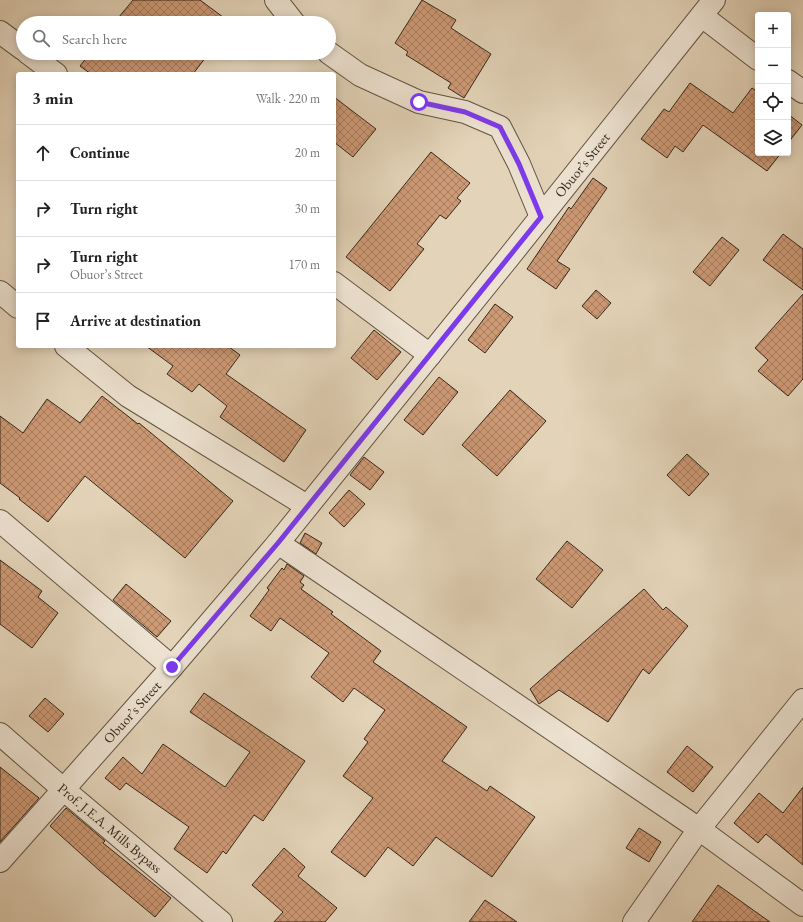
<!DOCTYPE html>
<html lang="en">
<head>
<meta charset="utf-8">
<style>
  :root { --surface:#fff; --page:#f2f2f2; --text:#222; --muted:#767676; --line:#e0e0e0 }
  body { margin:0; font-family:"EB Garamond",serif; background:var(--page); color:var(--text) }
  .controls { position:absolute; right:12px; top:12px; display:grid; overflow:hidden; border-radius:4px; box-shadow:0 2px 10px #0003 }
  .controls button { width:36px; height:36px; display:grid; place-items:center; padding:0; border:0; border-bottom:1px solid var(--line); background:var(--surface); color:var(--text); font:20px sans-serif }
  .stop { position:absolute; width:12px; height:12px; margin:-9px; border:3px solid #7c3aed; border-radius:50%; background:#fff }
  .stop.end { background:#7c3aed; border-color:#fff; box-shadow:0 1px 4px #0008 }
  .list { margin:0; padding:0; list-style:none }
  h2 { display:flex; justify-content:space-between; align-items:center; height:52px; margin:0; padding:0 16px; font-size:17px }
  h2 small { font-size:13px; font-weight:400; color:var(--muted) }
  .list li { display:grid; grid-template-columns:26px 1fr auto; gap:12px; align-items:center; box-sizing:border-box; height:56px; padding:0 16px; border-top:1px solid var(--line) }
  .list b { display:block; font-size:15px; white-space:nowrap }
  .list p { margin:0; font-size:13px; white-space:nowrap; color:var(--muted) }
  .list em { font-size:13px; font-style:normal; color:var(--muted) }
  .icon { flex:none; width:22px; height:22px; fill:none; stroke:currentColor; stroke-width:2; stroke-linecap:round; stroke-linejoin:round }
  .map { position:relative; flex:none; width:803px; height:922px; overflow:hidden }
  .search { position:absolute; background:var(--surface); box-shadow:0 2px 10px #0003; left:16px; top:16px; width:320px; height:44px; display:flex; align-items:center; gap:10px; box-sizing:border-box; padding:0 14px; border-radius:22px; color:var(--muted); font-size:15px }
  .panel { position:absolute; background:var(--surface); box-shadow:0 2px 10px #0003; left:16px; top:72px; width:320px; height:276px; border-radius:4px }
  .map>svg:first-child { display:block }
  .building { fill:url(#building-cross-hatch); stroke:#36281a }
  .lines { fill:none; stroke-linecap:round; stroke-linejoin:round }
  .minor-casing { stroke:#615342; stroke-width:24 }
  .tertiary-casing { stroke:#615342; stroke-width:24 }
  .minor { stroke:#ede2d1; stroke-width:22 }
  .tertiary { stroke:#ede2d1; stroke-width:22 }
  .route { stroke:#7c3aed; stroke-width:5 }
  .labels { text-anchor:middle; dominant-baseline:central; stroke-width:3; stroke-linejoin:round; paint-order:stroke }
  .street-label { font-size:14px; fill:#36281a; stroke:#ede2d1 }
</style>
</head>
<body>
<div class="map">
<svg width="803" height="922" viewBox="0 0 803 922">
  <defs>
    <pattern id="building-cross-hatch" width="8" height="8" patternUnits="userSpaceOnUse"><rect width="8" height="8" fill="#cd9975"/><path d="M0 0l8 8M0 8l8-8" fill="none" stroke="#a77d5f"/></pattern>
  </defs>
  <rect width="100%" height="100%" fill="#e3d3b8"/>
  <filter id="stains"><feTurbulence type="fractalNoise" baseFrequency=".005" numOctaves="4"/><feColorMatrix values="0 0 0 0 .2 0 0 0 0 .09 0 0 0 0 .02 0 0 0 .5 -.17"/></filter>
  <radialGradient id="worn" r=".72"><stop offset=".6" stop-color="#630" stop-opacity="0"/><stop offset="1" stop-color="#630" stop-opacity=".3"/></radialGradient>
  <g class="building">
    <path d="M133,0h67l31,23h-117z"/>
    <path d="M422,0l34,20 -5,8 40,26 -27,44 -16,-10 3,-5 -45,-28 2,-3 -13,-9z"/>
    <path d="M90,53h119l-16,21h-102l-11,-8z"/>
    <path d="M690,83l43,30 19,-25 6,4v61h23l-14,18 -64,-46 -20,27 -8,-6 -8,12 -26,-19 23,-30 5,3z"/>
    <path d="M334,97l42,32 -23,28 -19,-15z"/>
    <path d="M788,114l14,11 -14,18z"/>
    <path d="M431,152l39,31 -13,15 4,3 -15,18 -6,-4 -23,29 7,5 -34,42 -44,-34z"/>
    <path d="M593,178l14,10 -50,73 13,8 -14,20 -29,-20 42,-62 2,2z"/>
    <path d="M783,234l20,15v41l-40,-30z"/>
    <path d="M722,237l17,13 -29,36 -17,-14z"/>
    <path d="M596,290l15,13 -14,16 -15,-13z"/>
    <path d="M803,294v85l-15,17 -30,-25 10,-11 -13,-12z"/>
    <path d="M495,304l18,13 -28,36 -17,-13z"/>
    <path d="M374,330l27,22 -24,28 -26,-22z"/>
    <path d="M146,346h82l12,9 -14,19 80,56 -22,32 -64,-45 7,-11 -28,-22 -7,8 -25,-18 6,-8z"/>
    <path d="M439,377l19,15 -35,43 -19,-15z"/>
    <path d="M510,390l36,31 -49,55 -35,-31z"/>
    <path d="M102,396l36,28 1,-1 94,78 -48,57 -100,-82 -37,46 -29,-23 1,-1 -20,-15v-67l23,17 24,-34 33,24z"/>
    <path d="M687,454l22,20 -20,22 -22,-21z"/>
    <path d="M364,457l20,15 -14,18 -20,-15z"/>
    <path d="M349,490l16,14 -21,23 -15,-14z"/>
    <path d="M305,533l17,10 -6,11 -16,-11z"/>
    <path d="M567,541l36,29 -31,38 -36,-29z"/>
    <path d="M0,560l42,31 -4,6 20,16 -26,35 -32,-24z"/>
    <path d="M287,564l17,12 -4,6 4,3 -3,4 32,23 -2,2 50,37 -8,11 94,65 -25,34 45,30 3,-5 45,31 -43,60 -56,-40 -23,29 -25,-19 -23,30 -34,-25 42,-54 -30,-22 25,-34 -4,-3 21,-29 -31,-22 -11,14 -32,-25 18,-24 -49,-35 -9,13 -21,-15 19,-26 -2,-2 15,-20 2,2z"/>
    <path d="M126,584l45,37 -14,16 -44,-37z"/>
    <path d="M644,589l19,21 3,-3 22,19 -39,48 -6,-5 -35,53 -49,-32 -20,14 -9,-15z"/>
    <path d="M204,693l101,68 -42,60 -9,-6 -28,39 -3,-3 -16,22 -33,-24 15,-22 -63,-44 -6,7 -15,-12 18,-21 19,17 21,-30 62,43 25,-35 -60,-40z"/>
    <path d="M45,698l19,16 -16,18 -19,-16z"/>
    <path d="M687,746l26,21 -20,25 -26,-20z"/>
    <path d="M0,767l39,31 -39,44z"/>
    <path d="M803,787v78l-37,-31 -8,9 -24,-20 25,-30 24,20z"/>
    <path d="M66,808l39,33 -2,2 68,55 -16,19 -55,-46 -50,-45z"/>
    <path d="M639,828l22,14 -12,20 -23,-14z"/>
    <path d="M284,848l21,19 -7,9 39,32 -12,14h-51l9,-10 -31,-27z"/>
    <path d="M718,885l52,37h-78z"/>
    <path d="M485,900l32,22h-48z"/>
  </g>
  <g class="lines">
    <g class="minor-casing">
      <g id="minor">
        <path d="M276,0l18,23"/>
        <path d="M702,16l56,43"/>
        <path d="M0,32l23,17"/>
        <path d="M28,53l28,21"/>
        <path d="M329,53l31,22 59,27 46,10 35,15 19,37 22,53"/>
        <path d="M788,81l15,11"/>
        <path d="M334,283l96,72"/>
        <path d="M0,292l18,15"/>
        <path d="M66,346l62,50 179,110"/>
        <path d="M0,521l172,146"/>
        <path d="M278,543l421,286 -65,93"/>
        <path d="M803,700l-104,129 104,76"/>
        <path d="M0,861l172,-194 106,-124 231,-286 205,-257"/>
      </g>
    </g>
    <g class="tertiary-casing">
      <path id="tertiary" d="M0,734l63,55 158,133"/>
    </g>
    <use href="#minor" class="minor"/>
    <use href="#tertiary" class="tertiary"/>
  </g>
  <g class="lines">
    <path class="route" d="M172,667l106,-124 263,-326 -22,-53 -19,-37 -35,-15 -46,-10"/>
  </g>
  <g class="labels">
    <g class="street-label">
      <text transform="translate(582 165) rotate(-51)">Obuor’s Street</text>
      <text transform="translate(132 712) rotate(-48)">Obuor’s Street</text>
      <text transform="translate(110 828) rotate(40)">Prof. J.E.A. Mills Bypass</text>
    </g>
  </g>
  <rect width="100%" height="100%" filter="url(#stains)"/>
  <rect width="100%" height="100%" fill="url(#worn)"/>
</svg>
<div class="controls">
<button>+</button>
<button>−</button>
<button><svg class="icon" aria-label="locate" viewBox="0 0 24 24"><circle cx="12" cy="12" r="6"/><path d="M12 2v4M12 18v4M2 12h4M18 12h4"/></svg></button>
<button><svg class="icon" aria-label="layers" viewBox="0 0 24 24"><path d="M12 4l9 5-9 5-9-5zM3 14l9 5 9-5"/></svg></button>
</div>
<div class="stop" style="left:419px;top:102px"></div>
<div class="stop end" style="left:172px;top:667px"></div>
<div class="search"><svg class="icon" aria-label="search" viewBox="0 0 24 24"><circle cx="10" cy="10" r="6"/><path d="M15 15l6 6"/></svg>Search here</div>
<section class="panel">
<h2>3 min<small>Walk · 220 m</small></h2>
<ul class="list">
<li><svg class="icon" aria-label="ahead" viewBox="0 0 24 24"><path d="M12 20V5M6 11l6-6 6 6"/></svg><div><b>Continue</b></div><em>20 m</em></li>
<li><svg class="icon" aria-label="right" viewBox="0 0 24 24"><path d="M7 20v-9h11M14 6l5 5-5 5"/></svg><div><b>Turn right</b></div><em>30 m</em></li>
<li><svg class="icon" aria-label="right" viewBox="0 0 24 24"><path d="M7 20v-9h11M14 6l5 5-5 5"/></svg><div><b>Turn right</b><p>Obuor’s Street</p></div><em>170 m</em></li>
<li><svg class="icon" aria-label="arrive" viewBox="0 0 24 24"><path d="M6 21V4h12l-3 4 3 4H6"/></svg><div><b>Arrive at destination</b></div></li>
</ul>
</section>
</div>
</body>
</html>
